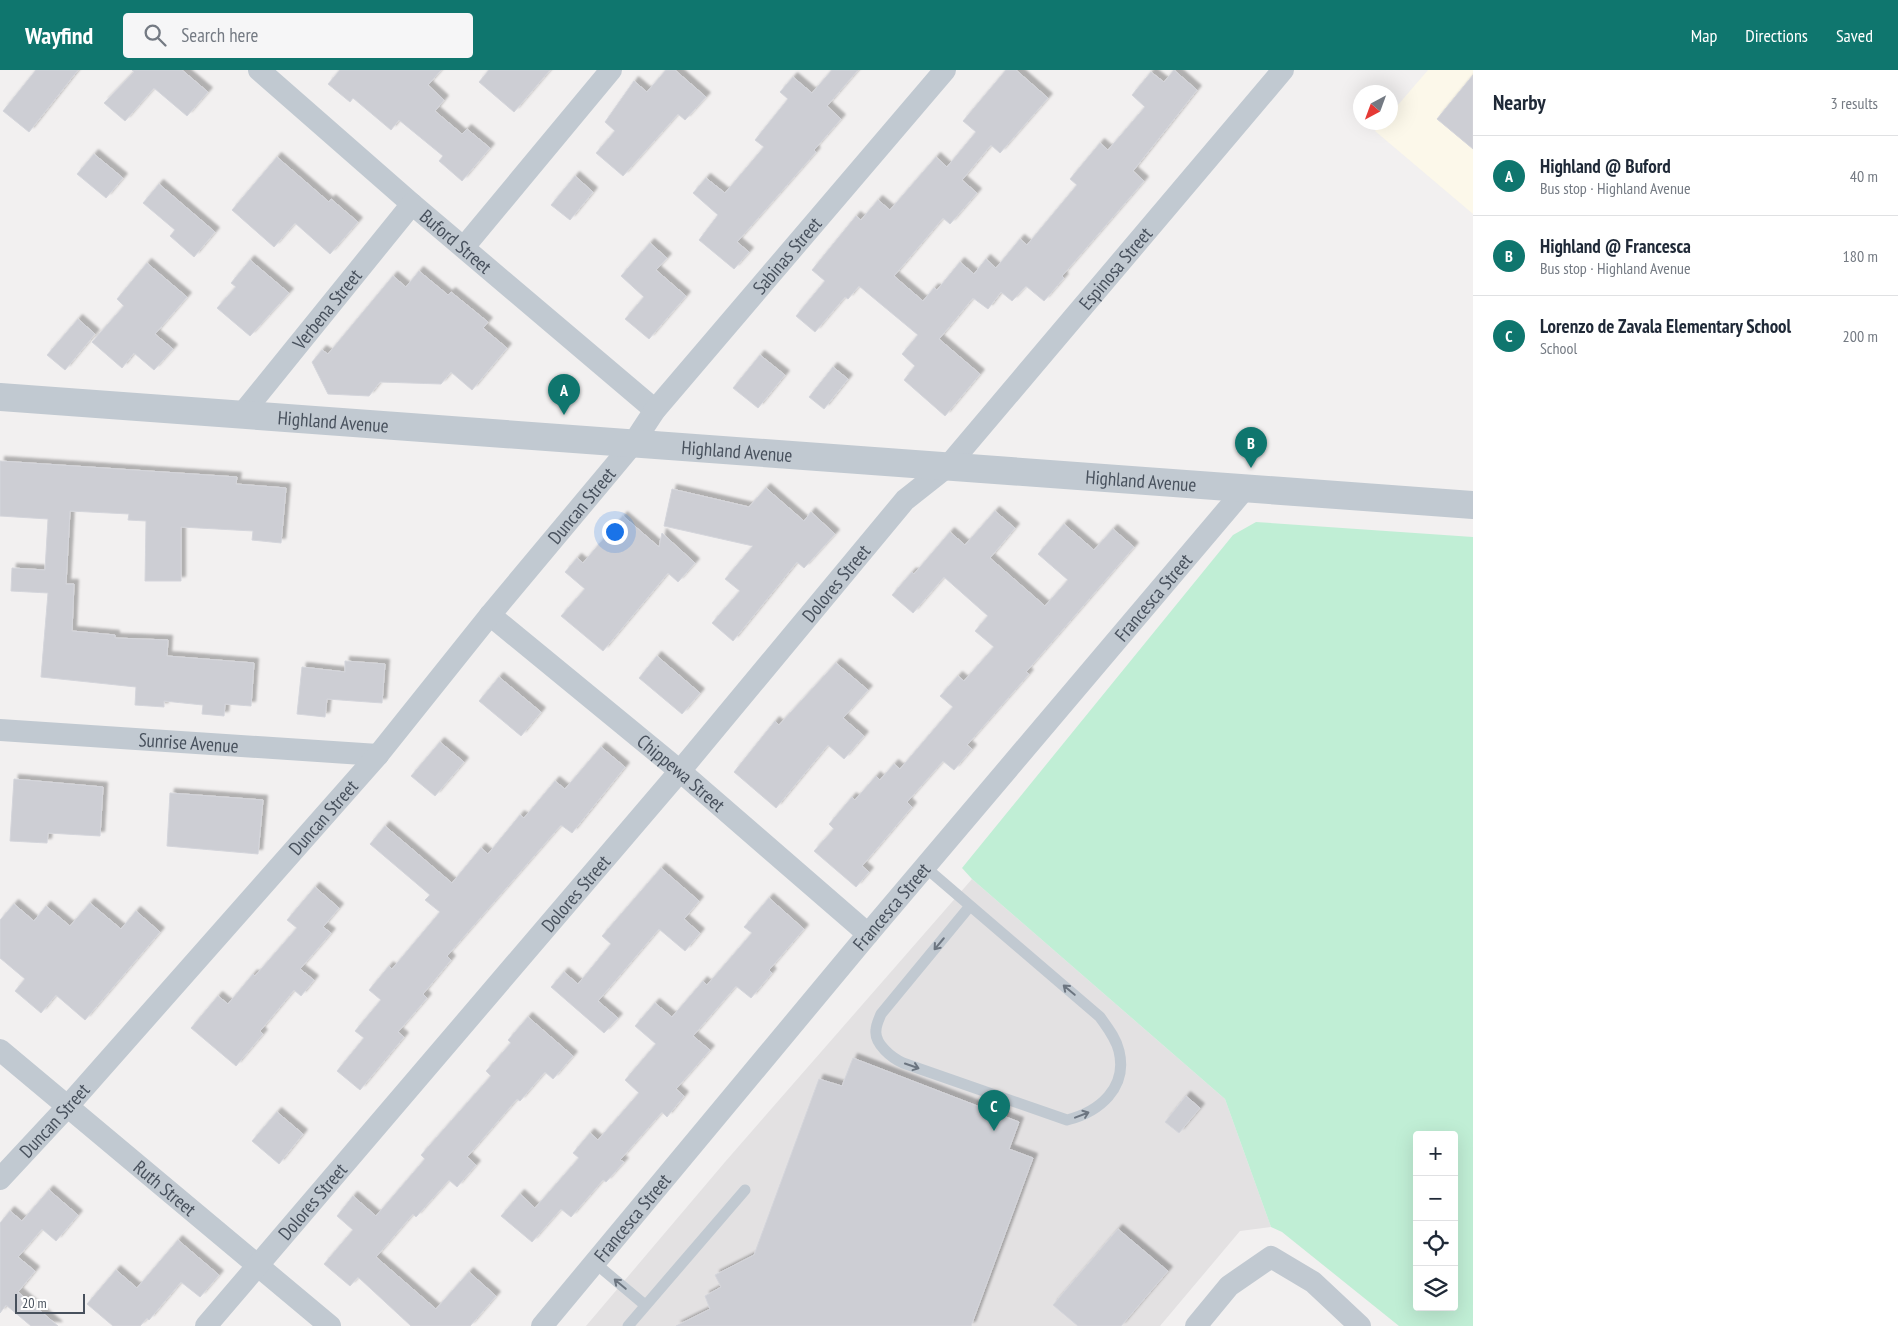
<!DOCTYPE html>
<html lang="en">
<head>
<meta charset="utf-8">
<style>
  :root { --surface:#fff; --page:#f6f6f7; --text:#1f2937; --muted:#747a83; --line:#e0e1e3; --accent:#0f766e }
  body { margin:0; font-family:"PT Sans Narrow",sans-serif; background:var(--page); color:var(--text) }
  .controls { position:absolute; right:15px; bottom:15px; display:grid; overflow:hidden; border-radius:5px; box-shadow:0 5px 20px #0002 }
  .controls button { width:45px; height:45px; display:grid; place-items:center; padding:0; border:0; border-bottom:1px solid var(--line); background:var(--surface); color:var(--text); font:25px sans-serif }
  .compass { position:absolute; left:1353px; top:15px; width:45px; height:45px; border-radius:50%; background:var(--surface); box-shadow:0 5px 20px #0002; rotate:221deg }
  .scale { position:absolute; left:15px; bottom:12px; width:70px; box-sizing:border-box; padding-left:5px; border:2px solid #48515d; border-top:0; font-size:14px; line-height:18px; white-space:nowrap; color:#48515d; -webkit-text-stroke:4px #fff; paint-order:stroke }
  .you { position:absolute; left:614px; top:461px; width:18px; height:18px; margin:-12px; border:4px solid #fff; border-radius:50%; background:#1a73e8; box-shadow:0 0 0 8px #1a73e833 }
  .badge { display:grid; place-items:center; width:32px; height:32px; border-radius:50%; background:var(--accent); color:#fff; font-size:16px; font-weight:700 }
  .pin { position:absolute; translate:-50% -41px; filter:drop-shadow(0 1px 2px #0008) }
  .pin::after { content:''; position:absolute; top:26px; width:18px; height:15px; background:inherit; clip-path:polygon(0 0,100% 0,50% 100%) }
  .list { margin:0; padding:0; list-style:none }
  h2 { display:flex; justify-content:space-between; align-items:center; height:65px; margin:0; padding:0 20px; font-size:21px }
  h2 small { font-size:16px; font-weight:400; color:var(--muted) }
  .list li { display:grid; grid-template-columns:32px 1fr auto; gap:15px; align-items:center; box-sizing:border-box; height:80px; padding:0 20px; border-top:1px solid var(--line) }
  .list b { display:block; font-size:19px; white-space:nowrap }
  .list p { margin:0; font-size:16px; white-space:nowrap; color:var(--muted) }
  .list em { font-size:16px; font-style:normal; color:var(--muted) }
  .icon { flex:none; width:28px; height:28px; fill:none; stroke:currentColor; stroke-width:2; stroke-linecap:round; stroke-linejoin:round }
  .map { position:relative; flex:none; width:1473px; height:1256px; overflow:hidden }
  header { display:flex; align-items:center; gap:30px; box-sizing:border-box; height:70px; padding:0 25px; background:var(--accent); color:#fff }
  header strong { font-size:24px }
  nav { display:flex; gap:28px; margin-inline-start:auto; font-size:18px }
  .search { width:350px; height:45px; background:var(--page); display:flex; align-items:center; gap:12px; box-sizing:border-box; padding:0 18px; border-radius:5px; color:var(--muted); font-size:19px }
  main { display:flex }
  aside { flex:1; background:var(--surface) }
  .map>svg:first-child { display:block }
  .commercial { fill:#fcf8ea }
  .education { fill:#e3e1e2 }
  .green { fill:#c0eed5; fill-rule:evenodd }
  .building { fill:#cdced4; stroke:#d4d5db; filter:url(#shadow) }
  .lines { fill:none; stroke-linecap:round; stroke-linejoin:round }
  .service { stroke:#c1c9d1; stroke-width:11 }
  .minor { stroke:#c1c9d1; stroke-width:22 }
  .tertiary { stroke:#c1c9d1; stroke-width:28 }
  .oneway { stroke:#6c7580 }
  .labels { text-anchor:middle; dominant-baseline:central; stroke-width:5; stroke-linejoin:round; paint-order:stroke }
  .street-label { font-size:19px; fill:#48515d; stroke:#fff }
</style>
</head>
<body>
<header>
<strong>Wayfind</strong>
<div class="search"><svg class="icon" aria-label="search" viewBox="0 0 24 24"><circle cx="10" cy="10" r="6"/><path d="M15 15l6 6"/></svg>Search here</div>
<nav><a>Map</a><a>Directions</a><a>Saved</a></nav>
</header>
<main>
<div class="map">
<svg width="1473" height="1256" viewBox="0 0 1473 1256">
  <defs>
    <filter id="shadow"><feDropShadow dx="4.5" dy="-4.5" stdDeviation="1" flood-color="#0004"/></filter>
  </defs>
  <rect width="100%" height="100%" fill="#f2f0f0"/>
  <path class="commercial" d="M1428,0h45v144l-98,-83 8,-8 7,-1 1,-9z"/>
  <path class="education" d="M972,809l253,220 46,128 -31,4 -80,95h-574l139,-164z"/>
  <path class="green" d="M1256,452l217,15v789h-74l-117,-94 -11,-5 -46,-128 -253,-220 -10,-11 271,-333zM1417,1065h37v172h-37z"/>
  <g class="building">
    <path d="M36,0h42l-49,62 -26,-21z"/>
    <path d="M132,0h50l26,22 -21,24 -33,-28 -29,33 -21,-18 30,-31z"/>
    <path d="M340,0h101l-13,15 16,15 -9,11 27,23 5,-5 23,19 -28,33 -23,-20 4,-5 -44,-36 -8,10 -38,-32 -3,4 -22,-18z"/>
    <path d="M489,0h61l-36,42 -35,-30z"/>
    <path d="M666,0h9l31,27 -21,23 -7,-6 -55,62 -27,-23 19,-22 -10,-9 29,-41 13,11z"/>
    <path d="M832,0h26l-31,36 14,13 -27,31 2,2 -79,90 12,10 -15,17 -35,-29 19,-25 -25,-22 13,-15 19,15 39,-46 -9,-7 33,-41 -8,-7 13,-15 19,16z"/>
    <path d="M1006,0h10l32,28 -48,55 -9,-8 -29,35 15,13 -27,31 -7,-6 -49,58 29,25 11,-13 3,2 23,-28 14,12 12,-15 10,9 24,-29 7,6 50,-60 -7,-6 30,-36 8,7 37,-43 -13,-12 19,-23 13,10 10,-12 23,20 -64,81 11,10 -82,95 2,2 -20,23 -18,-15 -14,15 -11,-9 -13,17 -15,-11 -34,41 41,35 -35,42 -41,-36 11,-14 -13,-12 16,-19 -59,-49 -11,13 -3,-2 -30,35 -19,-16 29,-35 -13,-11 44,-54 5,4 17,-20 12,10 46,-53 11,10 29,-35 -13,-11z"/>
    <path d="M1473,5v74l-36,-30z"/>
    <path d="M94,84l29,24 -17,20 -29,-24z"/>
    <path d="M277,87l52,45 2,-3 27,23 -28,32 -35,-31 -21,24 -42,-37z"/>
    <path d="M575,106l18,16 -23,28 -19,-15z"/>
    <path d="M159,114l56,48 -21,25 -24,-21 5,-6 -32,-27z"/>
    <path d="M650,173l17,15 -11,12 30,26 -37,43 -24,-20 19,-22 -23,-21z"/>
    <path d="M250,190l39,33 -39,43 -33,-28 19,-21 -5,-4z"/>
    <path d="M147,193l40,34 -32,37 18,15 -19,21 -20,-17 -12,15 -30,-26 32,-36 -7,-7z"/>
    <path d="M419,201l29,24 3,-3 37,30 -5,6 24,20 -35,42 -21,-18 -10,12 -61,-2 -11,14 -41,-2 -16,-32 10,-12 6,4 65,-78 13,11z"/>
    <path d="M78,249l17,15 -30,36 -18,-15z"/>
    <path d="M760,285l25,20 -27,33 -25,-20z"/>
    <path d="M833,297l15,12 -24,30 -15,-12z"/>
    <path d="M0,391l237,16 -1,7 50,4 -5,55 -29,-3 1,-9 -72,-4v54h-36l1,-60 -18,-1 1,-6 -59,-3 -4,73h8l-2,47 43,4v3l53,2 -1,16 87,7 -3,43 -26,-2 -1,12 -22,-2 1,-9 -39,-4v6l-29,-2 1,-18 -95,-10 7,-84 -37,-2 1,-23 33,2 3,-51 -48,-3z"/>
    <path d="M766,418l38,33 7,-9 24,22 -31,34 -7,-6 -64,79 -21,-18 28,-32 -15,-12 28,-33 -89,-20 8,-37 77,18z"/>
    <path d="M995,441l20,17 -25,30 55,48 23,-26 -30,-26 26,-30 30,26 19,-21 21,18 -108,125 3,2 -62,71 5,4 -18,21 -11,-9 -36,41 5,5 -50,59 7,6 -13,15 -42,-36 20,-22 -5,-5 23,-27 3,3 21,-24 4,4 14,-16 6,5 53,-62 -13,-11 18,-20 6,5 30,-34 -19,-16 13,-15 -44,-39 -31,36 -21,-18 20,-23 2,2 36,-42 15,13z"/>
    <path d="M623,446l36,31 3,-14 33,30 -17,19 -10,-9 -65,78 -42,-35 24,-27 -20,-17 12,-14 6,5z"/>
    <path d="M657,586l43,37 -18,21 -43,-36z"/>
    <path d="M345,591l40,3 -3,39 -55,-4 -2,18 -28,-3 5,-47 43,5z"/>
    <path d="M836,593l32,27 -25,28 21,18 -20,23 -16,-14 -52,63 -42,-36 41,-51 4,4z"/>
    <path d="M499,607l42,35 -20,24 -42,-35z"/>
    <path d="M440,672l24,20 -29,34 -24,-20z"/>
    <path d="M601,677l24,20 -53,66 -11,-8 -114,131 4,4 -28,34 4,4 -29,34 6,5 -44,53 -23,-19 27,-33 -9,-7 26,-31 -12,-10 20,-24 3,3 48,-57 -15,-12 5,-5 -60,-51 15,-18 67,57 29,-35 7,6 32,-39 4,3 31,-37 10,8z"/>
    <path d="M14,709l89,8 -3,49 -52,-3 -1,10 -37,-2z"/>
    <path d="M170,723l93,7 -5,54 -91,-8z"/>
    <path d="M661,798l38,33 -15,18 16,14 -15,18 -26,-22 -61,72 20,17 -14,15 -53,-46 13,-15 14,12 33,-40 -9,-8z"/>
    <path d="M315,817l24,21 -16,19 8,6 -31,36 14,11 -13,16 -7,-6 -34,41 3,3 -27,32 -45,-38 27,-32 10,8 25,-30 2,2 42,-48 -10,-8z"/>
    <path d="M769,828l35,31 -35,41 3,3 -21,25 -15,-12 -43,50 17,14 -34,39 8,7 -17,21 -5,-5 -42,48 4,2 -18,20 -3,-2 -32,37 -10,-8 -29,33 -31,-26 19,-22 15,14 44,-50 -6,-5 17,-20 8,7 41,-47 -14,-13 31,-36 -21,-18 20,-23 17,14 31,-36 4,4 45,-52 -8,-6z"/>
    <path d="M90,833l31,26 15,-18 24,21 -75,88 -29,-25 -15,18 -26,-22 10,-12 -25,-21v-38l14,-16 20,17 12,-15 24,20z"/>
    <path d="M528,947l45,39 -20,23 -8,-7 -25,29 -3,-2 -50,58 9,8 -19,22 -8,-7 -33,37 -3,-3 -37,43 60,52 33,-37 27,24 -26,30h-59l-53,-49 -8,9 -26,-22 29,-34 -16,-14 16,-20 23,20 49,-57 -4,-4 70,-79 -5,-5 25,-28 -3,-3z"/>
    <path d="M853,988l166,64 -10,27 24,9 -62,168h-295l34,-17 -5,-13 16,-9 -6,-12 39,-20 65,-176 23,7z"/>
    <path d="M1186,1026l14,12 -21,25 -14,-11z"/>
    <path d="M277,1042l26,22 -24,30 -27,-23z"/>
    <path d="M49,1120l29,25 -22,26 -14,-12 -24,28 17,14 -17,21 40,34h-27l-25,-21 -6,8v-90l10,-12 12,10z"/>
    <path d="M1118,1159l50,42 -47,55h-43l-25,-21z"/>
    <path d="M178,1170l41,35 -19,22 -19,-15 -32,38 -2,-2 -7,8h-27l-26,-22 29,-34 21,18z"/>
  </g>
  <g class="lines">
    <g class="service">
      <path d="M925,797l175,150c7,10 16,21 19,34 9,37 -20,61 -52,69l-164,-57c-11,-5 -29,-19 -27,-33 0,-5 3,-11 5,-16l89,-108"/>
      <path d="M595,1193l50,42"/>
      <path d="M628,1256l117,-136"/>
    </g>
    <g class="minor">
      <path id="s1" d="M259,0l153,134 243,206"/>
      <path d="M464,177l147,-177"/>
      <path id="s2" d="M242,344l170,-210"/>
      <path id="s3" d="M490,545l190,156 188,163"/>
      <path id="s4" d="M0,660l378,25"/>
      <path id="s5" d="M0,980l330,276"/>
      <path id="s6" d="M0,1109l67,-72 311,-352 112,-140 142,-170 23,-35 290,-340"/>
      <path id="s7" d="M206,1256l474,-555 225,-271 43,-34 335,-396"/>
      <path id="s8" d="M542,1256l326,-392 376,-444"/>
      <path d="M1196,1256l33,-40 42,-29 42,25 47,44"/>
    </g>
    <path class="tertiary" id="s9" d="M0,327l1473,108"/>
  </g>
  <defs><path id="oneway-shaft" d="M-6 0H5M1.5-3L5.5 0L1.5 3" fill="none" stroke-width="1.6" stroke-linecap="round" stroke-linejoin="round" transform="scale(1.25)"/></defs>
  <g class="oneway">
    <use href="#oneway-shaft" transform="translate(939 874) rotate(130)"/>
    <use href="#oneway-shaft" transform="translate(1069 920) rotate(-140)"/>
    <use href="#oneway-shaft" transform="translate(912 996) rotate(19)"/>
    <use href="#oneway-shaft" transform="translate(1082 1045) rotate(-21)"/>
    <use href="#oneway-shaft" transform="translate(620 1214) rotate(-140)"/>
  </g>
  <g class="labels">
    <g class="street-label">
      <text stroke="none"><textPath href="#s1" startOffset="261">Buford Street</textPath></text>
      <text stroke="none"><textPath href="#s6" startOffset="1214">Sabinas Street</textPath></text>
      <text stroke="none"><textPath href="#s7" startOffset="1396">Espinosa Street</textPath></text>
      <text stroke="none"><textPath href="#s2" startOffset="135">Verbena Street</textPath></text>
      <text stroke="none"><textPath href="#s9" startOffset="334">Highland Avenue</textPath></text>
      <text stroke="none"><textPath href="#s9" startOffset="739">Highland Avenue</textPath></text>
      <text stroke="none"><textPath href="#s9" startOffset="1144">Highland Avenue</textPath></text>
      <text stroke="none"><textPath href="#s6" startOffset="890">Duncan Street</textPath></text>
      <text stroke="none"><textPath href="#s7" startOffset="974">Dolores Street</textPath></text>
      <text stroke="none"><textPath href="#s8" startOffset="951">Francesca Street</textPath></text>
      <text stroke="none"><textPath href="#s4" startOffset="189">Sunrise Avenue</textPath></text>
      <text stroke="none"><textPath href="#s3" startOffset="248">Chippewa Street</textPath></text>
      <text stroke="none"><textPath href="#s6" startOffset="485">Duncan Street</textPath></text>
      <text stroke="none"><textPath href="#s7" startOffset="569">Dolores Street</textPath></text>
      <text stroke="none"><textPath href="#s8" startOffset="546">Francesca Street</textPath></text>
      <text stroke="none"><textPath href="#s6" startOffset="80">Duncan Street</textPath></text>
      <text stroke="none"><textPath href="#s5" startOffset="215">Ruth Street</textPath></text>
      <text stroke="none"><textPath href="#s7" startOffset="164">Dolores Street</textPath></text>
      <text stroke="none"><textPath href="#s8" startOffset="141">Francesca Street</textPath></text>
    </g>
  </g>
</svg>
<div class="controls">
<button>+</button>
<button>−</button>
<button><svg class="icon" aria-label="locate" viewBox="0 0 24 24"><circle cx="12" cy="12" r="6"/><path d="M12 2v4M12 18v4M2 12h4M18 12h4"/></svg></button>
<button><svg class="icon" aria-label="layers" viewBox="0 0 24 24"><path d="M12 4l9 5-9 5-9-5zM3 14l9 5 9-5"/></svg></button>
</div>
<svg class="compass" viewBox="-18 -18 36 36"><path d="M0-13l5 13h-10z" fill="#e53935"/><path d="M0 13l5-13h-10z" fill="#747a83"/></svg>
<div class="scale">20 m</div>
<div class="you"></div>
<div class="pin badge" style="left:564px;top:345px">A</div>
<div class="pin badge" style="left:1251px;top:398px">B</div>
<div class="pin badge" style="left:994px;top:1061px">C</div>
</div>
<aside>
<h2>Nearby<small>3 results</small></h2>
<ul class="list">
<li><span class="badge">A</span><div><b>Highland @ Buford</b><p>Bus stop · Highland Avenue</p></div><em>40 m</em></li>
<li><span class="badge">B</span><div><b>Highland @ Francesca</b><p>Bus stop · Highland Avenue</p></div><em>180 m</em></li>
<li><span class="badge">C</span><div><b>Lorenzo de Zavala Elementary School</b><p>School</p></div><em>200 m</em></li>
</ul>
</aside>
</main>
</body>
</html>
